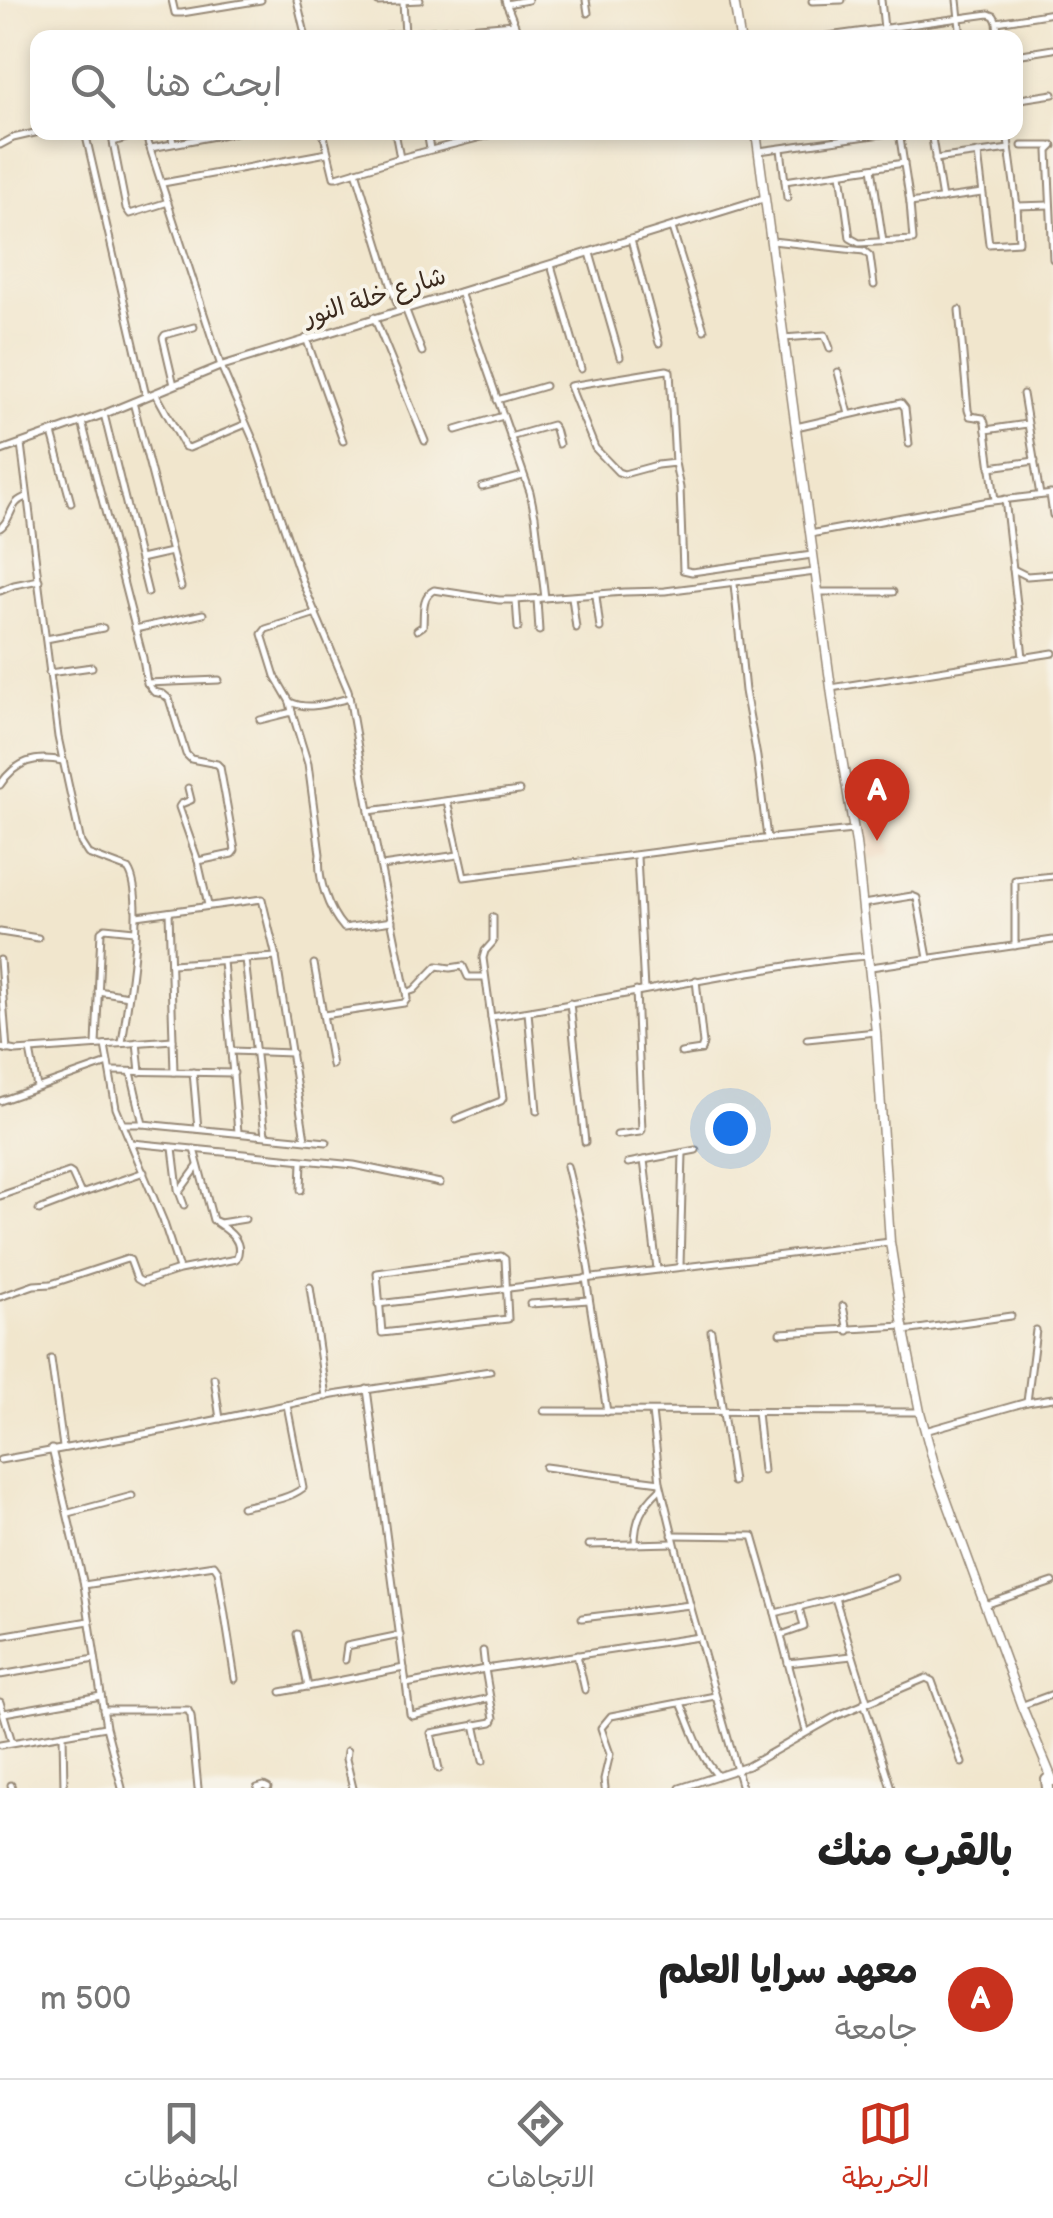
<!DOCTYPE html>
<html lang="ar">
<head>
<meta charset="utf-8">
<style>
  :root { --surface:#fff; --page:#f6f6f6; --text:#222; --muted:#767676; --line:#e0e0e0; --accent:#c8321e }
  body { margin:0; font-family:"Balsamiq Sans","Playpen Sans Arabic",sans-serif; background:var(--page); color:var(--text); direction:rtl }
  .you { position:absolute; left:730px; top:1128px; width:35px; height:35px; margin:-25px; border:8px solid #fff; border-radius:50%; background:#1a73e8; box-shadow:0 0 0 15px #1a73e833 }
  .badge { display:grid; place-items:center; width:65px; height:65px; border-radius:50%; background:var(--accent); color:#fff; font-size:32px; font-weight:700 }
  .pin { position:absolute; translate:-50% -82px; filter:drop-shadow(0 2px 5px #0008) }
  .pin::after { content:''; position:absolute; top:52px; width:35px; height:30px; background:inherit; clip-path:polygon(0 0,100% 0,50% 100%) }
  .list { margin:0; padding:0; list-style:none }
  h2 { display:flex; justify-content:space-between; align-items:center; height:130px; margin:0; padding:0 40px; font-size:42px }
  h2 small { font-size:32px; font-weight:400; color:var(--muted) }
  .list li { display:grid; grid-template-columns:65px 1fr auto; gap:30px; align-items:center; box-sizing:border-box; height:160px; padding:0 40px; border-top:2px solid var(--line) }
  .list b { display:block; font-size:38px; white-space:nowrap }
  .list p { margin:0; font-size:32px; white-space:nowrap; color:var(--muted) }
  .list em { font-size:32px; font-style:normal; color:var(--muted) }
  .icon { flex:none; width:55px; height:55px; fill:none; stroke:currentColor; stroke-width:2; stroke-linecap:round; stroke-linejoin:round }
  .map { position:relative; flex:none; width:1053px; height:1788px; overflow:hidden; direction:ltr }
  .search { position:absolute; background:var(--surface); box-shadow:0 5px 15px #0003; left:30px; right:30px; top:30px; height:110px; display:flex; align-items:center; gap:25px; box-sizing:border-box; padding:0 35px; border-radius:20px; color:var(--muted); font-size:38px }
  .sheet { height:290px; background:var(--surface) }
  nav { display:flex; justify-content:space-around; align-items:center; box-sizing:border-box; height:140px; border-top:2px solid var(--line); background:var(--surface); font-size:28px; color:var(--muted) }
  nav a { display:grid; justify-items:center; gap:5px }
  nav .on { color:var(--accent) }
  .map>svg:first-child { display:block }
  .built { fill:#f0d6bc }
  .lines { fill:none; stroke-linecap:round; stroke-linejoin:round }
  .minor-casing { stroke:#968876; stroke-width:9 }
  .tertiary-casing { stroke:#968876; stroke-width:10 }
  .secondary-casing { stroke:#968876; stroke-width:11 }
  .trunk-casing { stroke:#968876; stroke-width:14 }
  .minor { stroke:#fff; stroke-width:5 }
  .tertiary { stroke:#fff; stroke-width:6 }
  .secondary { stroke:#fff; stroke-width:8 }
  .trunk { stroke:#fff; stroke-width:10 }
  .labels { text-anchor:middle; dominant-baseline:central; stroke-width:8; stroke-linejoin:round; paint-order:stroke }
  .street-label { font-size:25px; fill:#3b2a1e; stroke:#f7f3e8 }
</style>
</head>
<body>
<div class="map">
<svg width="1053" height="1788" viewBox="0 0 1053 1788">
  <rect width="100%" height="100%" fill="#f7f3e8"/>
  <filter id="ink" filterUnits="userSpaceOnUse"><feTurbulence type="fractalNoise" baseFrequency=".01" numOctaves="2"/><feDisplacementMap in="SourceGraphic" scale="20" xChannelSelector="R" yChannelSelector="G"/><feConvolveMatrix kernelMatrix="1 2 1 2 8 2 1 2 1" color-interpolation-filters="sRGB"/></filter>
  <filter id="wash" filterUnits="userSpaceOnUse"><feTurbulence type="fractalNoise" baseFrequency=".0048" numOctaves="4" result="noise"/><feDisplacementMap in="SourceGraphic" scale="40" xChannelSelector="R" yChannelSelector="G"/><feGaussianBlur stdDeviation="2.25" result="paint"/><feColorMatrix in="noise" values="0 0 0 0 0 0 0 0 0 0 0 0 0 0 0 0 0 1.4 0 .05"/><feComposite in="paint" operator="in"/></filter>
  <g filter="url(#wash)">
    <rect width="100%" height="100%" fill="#f1e6cd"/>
    <path class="built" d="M884,822l6,33 -21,4 -6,-33z"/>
  </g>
  <g filter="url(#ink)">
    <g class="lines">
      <g class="minor-casing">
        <g id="minor">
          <path d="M172,0l3,13h7l79,-13"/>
          <path d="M297,0l9,38"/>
          <path d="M505,0l15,38"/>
          <path d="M586,0l2,13"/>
          <path d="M881,0l4,38"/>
          <path d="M957,0l4,38"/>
          <path d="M812,1l30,-1"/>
          <path d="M378,2l42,-2"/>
          <path d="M403,2l2,32"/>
          <path d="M506,4l22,-4"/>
          <path d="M386,35l128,-11"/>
          <path d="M814,38l175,-24 5,2 3,6"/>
          <path d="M998,38l-1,-16 56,-9"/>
          <path d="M1016,55l37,-6"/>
          <path d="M1020,99l33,-5"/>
          <path d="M85,132l61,264"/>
          <path d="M171,132l2,11"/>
          <path d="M323,132l11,45h3l63,-19 101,-26"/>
          <path d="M395,132l5,26"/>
          <path d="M427,132l3,17"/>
          <path d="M931,132l11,67"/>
          <path d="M0,145l13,-7 26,-6"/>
          <path d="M1022,146h28"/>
          <path d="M1053,146l-5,5 5,108"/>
          <path d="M151,148l85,-16"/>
          <path d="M781,149l6,49"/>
          <path d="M759,151l137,-19"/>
          <path d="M978,153l11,91 30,-2 -2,-36 -10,-74"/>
          <path d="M935,159l74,-10"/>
          <path d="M872,168l11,74"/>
          <path d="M356,171l43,139"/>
          <path d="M841,173l9,65 9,5 54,-3 -3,-37 -11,-71"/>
          <path d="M785,181l119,-18"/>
          <path d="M163,183l164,-30"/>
          <path d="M168,202l-38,12 -4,-6 -13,-66 30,-9 3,3 75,230 35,80 48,140 44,104 21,121 37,181 1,7 -3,4 -80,12"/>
          <path d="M910,203l72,-10"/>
          <path d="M1017,206l33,-1"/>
          <path d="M672,228l32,102"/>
          <path d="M631,240l28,103"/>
          <path d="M772,241l92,10 6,5 4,29"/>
          <path d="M590,253l30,104"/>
          <path d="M551,265l30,104"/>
          <path d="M460,292l70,200 5,24 10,82"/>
          <path d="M405,308l17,44"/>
          <path d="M959,310l9,100 2,6 13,2 2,5 10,77"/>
          <path d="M374,317l51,124"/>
          <path d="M306,338l37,103"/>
          <path d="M783,338l42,-3 5,13"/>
          <path d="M838,372l11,42"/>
          <path d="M174,385l-11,-47 2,-3 29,-8"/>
          <path d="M156,394l29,53 4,1 57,-24"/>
          <path d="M1023,394l17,101"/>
          <path d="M497,400l48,-14"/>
          <path d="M133,402l48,185"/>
          <path d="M104,414l44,179"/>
          <path d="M82,422l61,236 4,25 72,-3"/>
          <path d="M796,427l105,-24 4,5 4,36"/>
          <path d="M456,430l47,-14"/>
          <path d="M986,430l41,-6"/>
          <path d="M52,433l19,70"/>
          <path d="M510,437l42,-12 3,4 4,15"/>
          <path d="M21,444l37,293 23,106 7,11 40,15c19,27 -1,138 -6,174"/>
          <path d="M675,463l-18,2 -33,9 -6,-2 -23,-24 -25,-62 97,-16 3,1 5,92 5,25 3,82 9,2 120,-17"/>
          <path d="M990,467l45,-6"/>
          <path d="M482,487l41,-11"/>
          <path d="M1050,494l3,21"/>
          <path d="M1005,499l18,158"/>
          <path d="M0,528c13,-9 9,-27 27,-31"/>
          <path d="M810,534l174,-32 69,-8"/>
          <path d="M140,559l31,-7"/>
          <path d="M1013,569l14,7 26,-2"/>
          <path d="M734,584l11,107 12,66 10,81"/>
          <path d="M0,591l14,-6 25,-5"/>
          <path d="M818,592h75"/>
          <path d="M596,596l4,32"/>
          <path d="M572,597l4,31"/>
          <path d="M537,599l2,32"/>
          <path d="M516,600l2,28"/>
          <path d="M135,629l68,-15"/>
          <path d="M417,630l6,-4c1,-13 -2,-30 11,-36l65,10h17l109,-8 40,-1 150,-19"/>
          <path d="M46,639l57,-11"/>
          <path d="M49,673l43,-6"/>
          <path d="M148,684l6,8 9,2 6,5 17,55 5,5 26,5 3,3 15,83 -3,4 -34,7 10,44"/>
          <path d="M831,688l222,-35"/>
          <path d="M290,702c20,9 38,1 59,-4"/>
          <path d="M292,712l-2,-10 -15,-26 -13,-42 4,-5 50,-16"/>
          <path d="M260,720l32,-8 16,52 12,90c-3,24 8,56 24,74l48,-7"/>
          <path d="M0,785c16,-24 35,-30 63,-24"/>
          <path d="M188,788l3,12 -10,4 -2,3 19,54"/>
          <path d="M447,801l17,76 270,-35 119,-12"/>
          <path d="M369,811l150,-20"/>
          <path d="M637,857l7,133"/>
          <path d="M382,866l76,-11"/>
          <path d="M863,904l49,-8 5,2 11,60"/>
          <path d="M169,912l5,160 60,1"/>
          <path d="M137,916l125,-17 14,58"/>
          <path d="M0,932l38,6"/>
          <path d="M1015,946v-66l38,-4"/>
          <path d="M245,959l20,176"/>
          <path d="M0,960l7,90"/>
          <path d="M223,961l15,171"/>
          <path d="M172,964l104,-7 29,182"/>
          <path d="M314,964l18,101"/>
          <path d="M871,967l182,-27"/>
          <path d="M98,991l30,5"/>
          <path d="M408,992l6,-2 23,-24 13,2 13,-2 5,11h17"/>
          <path d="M570,1003l15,139"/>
          <path d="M528,1012l9,99"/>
          <path d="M491,1017l-8,-59 2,-7 8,-9v-25"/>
          <path d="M807,1039l69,-7"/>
          <path d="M137,1042l3,30"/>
          <path d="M96,1045l5,-114 4,-3 29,3"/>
          <path d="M105,1045l11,63 47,112 16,49"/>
          <path d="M0,1048l16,3 157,-11"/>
          <path d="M30,1050l7,37"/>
          <path d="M232,1051l60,2"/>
          <path d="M681,1053l20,-3 2,-6 -7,-64"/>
          <path d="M110,1071l64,1"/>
          <path d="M131,1072l12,52 184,18"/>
          <path d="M193,1072l5,57"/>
          <path d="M0,1101l108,-38"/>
          <path d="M456,1119l45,-18 2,-3 -12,-81c91,-13 180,-33 271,-47 36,-6 71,-12 107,-14"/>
          <path d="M122,1124h21"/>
          <path d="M617,1135l23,-3 2,-2 -6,-139"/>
          <path d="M132,1143l222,22 86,18"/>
          <path d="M173,1148l5,41 6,16"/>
          <path d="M194,1149l19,71 7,3 25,-4"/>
          <path d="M644,1160l13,109"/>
          <path d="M628,1163l68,-13"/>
          <path d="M567,1166l15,62 8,50"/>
          <path d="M301,1190l1,-29"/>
          <path d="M179,1192l19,-26"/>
          <path d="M0,1196l69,-24 3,2 9,20 63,-22"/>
          <path d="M39,1210l42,-16"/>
          <path d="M501,1256l4,3 3,60 -126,14 -5,-60z"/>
          <path d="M680,1265l3,-112"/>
          <path d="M586,1278l21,134"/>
          <path d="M310,1287l16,110"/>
          <path d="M0,1297l34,-12 17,-1 76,-25 3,1 7,19 5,3 37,-12 57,-11c9,-17 -7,-28 -19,-36"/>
          <path d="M378,1304l512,-62"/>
          <path d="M530,1304l59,-4"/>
          <path d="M843,1306l5,25"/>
          <path d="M711,1331l22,151"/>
          <path d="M904,1331l107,-15"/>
          <path d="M780,1333l123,-7"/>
          <path d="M51,1359l12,88"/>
          <path d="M214,1378l6,41"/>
          <path d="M367,1389l43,325 2,2 78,-18 4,20 -2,4 -61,11 8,36"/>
          <path d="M1027,1402l9,-72"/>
          <path d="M544,1411l376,1"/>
          <path d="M757,1412l6,59"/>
          <path d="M925,1431l102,-29 26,-4"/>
          <path d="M52,1449l32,136 22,142 16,61"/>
          <path d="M0,1460l172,-31 161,-34 157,-24"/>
          <path d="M545,1467l115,15 -8,-70"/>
          <path d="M660,1482l30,123 52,183"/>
          <path d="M242,1507c20,-5 44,-6 61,-19l-16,-83"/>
          <path d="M69,1513l63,-17"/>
          <path d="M672,1535l81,1 22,77"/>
          <path d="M635,1544c0,-24 7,-38 24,-54"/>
          <path d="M589,1545l85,-2"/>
          <path d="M84,1585l130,-20 4,6 17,108"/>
          <path d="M985,1605l68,-23"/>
          <path d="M582,1618l108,-13"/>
          <path d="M297,1634l11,53"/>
          <path d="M781,1635l23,-8 -5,-20"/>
          <path d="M0,1636l89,-15"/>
          <path d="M483,1651l2,18 214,-32"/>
          <path d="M577,1655l8,35"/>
          <path d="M345,1660l2,-14 53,-11"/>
          <path d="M788,1663l64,-7"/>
          <path d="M0,1675l95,-16"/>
          <path d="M406,1684l79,-15 5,29"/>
          <path d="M281,1692l123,-24"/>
          <path d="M867,1701l-32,-103 60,-20"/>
          <path d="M0,1702l12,40"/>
          <path d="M864,1702l27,86"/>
          <path d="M681,1703c11,24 18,52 36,72"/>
          <path d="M1023,1705l30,-11"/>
          <path d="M103,1710h85l3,6 7,72"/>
          <path d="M4,1713l97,-17"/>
          <path d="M475,1724l8,37"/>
          <path d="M806,1731l-31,-118 60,-15"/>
          <path d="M63,1734l1,54"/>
          <path d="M0,1745l105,-18"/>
          <path d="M347,1751l-1,8 7,29"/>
          <path d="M11,1785l1,3"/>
          <path d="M257,1788l7,-2 4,2"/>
          <path d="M605,1788l-1,-9 6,-25 -9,-26 10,-12 104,-20"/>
          <path d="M680,1788l68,-22 88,-50 90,-38 6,3 30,82"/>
        </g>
      </g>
      <g class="tertiary-casing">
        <path id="tertiary" d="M0,451l104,-37 117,-48 544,-168"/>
      </g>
      <g class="secondary-casing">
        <g id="secondary">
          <path d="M734,0l6,38"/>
          <path d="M756,132l78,578 22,133 20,189 14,210 13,84 17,86 16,59 86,236 31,74"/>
        </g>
      </g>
      <g class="trunk-casing">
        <path id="trunk" d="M1047,1780l1,8"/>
      </g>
      <use href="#minor" class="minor"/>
      <use href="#tertiary" class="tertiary"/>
      <use href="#secondary" class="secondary"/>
      <use href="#trunk" class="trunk"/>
    </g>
  </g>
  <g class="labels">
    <g class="street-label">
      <text transform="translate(375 297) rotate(-17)">شارع خلة النور</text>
    </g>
  </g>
</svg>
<div class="you"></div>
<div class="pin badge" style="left:877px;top:841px">A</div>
<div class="search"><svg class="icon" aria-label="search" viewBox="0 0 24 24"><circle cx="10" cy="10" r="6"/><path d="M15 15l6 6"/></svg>ابحث هنا</div>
</div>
<section class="sheet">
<h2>بالقرب منك<small></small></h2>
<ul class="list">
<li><span class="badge">A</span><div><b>معهد سرايا العلم</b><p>جامعة</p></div><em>500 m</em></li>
</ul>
</section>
<nav>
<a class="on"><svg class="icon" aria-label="map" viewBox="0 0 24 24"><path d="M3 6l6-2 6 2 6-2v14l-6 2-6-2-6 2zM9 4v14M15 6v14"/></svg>الخريطة</a>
<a><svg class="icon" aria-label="directions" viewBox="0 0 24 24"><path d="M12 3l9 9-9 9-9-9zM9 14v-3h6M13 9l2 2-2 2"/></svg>الاتجاهات</a>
<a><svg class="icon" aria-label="saved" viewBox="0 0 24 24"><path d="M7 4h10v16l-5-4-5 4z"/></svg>المحفوظات</a>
</nav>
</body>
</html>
